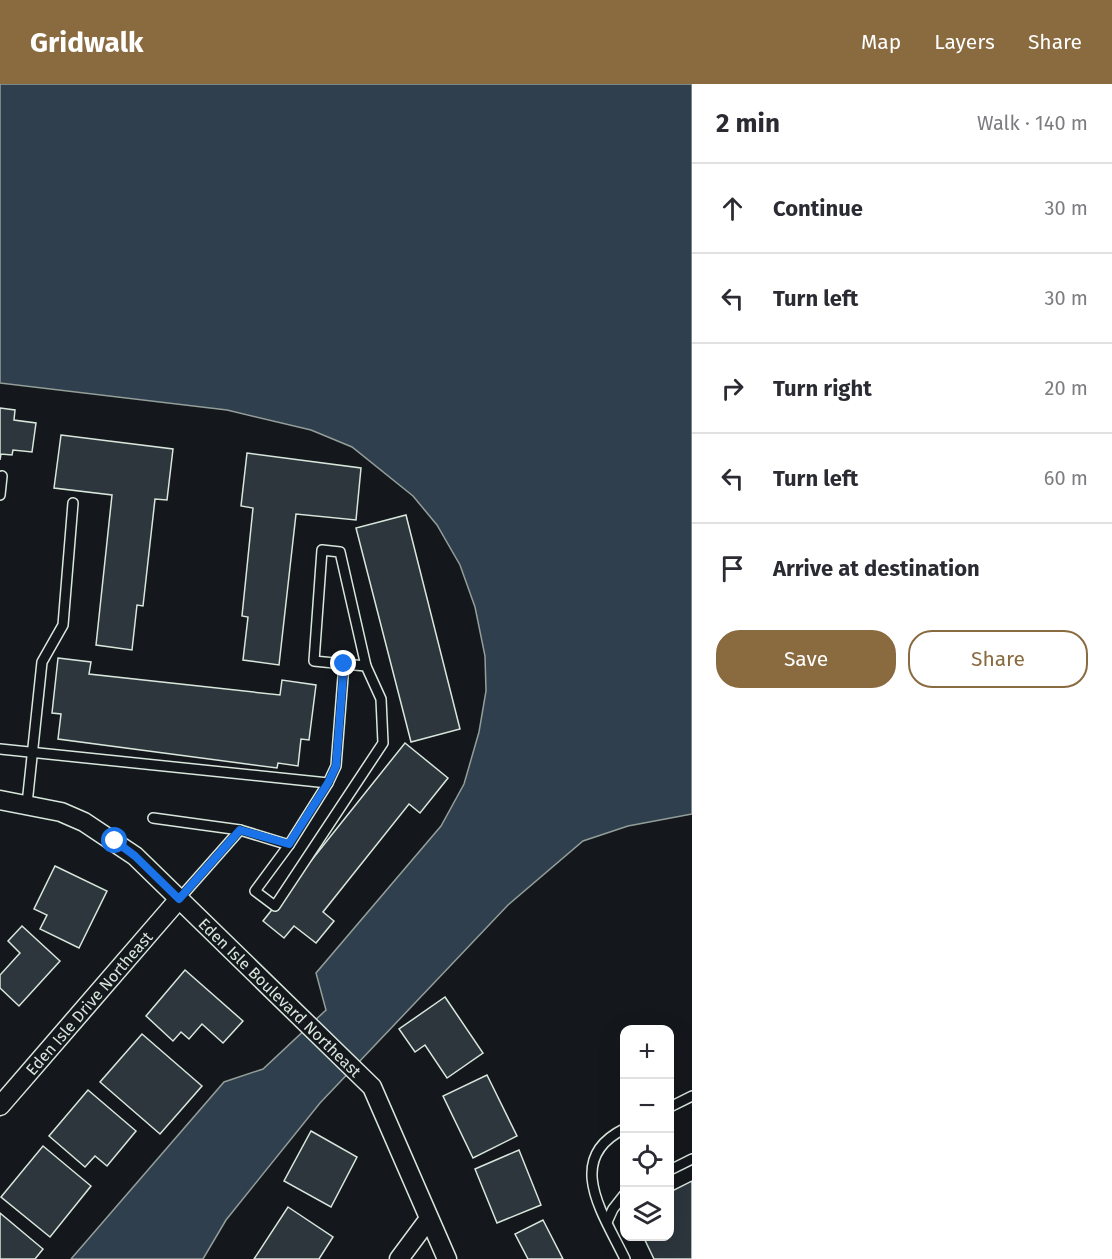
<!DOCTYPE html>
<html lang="en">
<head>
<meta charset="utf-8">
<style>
  :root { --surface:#fff; --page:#f2f2f3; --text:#2b2b33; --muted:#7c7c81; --line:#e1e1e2; --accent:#8a6a3f }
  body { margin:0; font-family:"Fira Sans",sans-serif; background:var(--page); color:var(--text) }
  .controls { position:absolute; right:18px; bottom:18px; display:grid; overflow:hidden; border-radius:12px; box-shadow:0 6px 24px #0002 }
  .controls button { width:54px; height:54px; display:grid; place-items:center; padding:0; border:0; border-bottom:2px solid var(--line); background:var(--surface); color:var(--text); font:30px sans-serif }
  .stop { position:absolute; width:18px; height:18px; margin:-14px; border:4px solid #1a73e8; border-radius:50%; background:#fff }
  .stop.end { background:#1a73e8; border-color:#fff; box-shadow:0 2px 6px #0008 }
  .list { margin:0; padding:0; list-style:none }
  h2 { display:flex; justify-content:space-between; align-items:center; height:78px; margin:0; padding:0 24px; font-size:26px }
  h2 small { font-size:20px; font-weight:400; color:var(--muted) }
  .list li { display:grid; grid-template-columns:39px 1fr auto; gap:18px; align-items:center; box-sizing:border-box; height:90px; padding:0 24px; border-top:2px solid var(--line) }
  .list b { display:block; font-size:22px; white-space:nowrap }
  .list em { font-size:20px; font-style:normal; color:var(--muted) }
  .actions { display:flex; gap:12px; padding:18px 24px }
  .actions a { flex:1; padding:14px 0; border:2px solid var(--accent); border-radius:24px; text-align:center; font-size:21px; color:var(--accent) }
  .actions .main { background:var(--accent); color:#fff }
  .icon { flex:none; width:33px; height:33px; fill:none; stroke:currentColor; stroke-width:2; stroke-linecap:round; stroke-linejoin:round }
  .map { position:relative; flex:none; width:692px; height:1175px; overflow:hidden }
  header { display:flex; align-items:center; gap:36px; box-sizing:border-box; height:84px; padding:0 30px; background:var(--accent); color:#fff }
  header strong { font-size:28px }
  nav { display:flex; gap:33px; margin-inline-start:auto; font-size:21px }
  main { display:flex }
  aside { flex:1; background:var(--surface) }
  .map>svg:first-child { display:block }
  .water { fill:#2f3f4d; stroke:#939e99; stroke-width:1.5 }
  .building { fill:#2c363c; stroke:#d8e6dc; stroke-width:1.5 }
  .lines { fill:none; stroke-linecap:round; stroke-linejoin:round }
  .lane-casing { stroke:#d8e6dc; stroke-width:12 }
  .street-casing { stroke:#d8e6dc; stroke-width:21 }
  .lane { stroke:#14181c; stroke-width:9 }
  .street { stroke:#14181c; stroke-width:18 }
  .route { stroke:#1a73e8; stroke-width:8 }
  .labels { text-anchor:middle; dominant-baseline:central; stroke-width:4.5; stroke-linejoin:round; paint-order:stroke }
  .street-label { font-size:16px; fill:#d8e6dc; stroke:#14181c }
</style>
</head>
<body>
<header>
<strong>Gridwalk</strong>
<nav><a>Map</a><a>Layers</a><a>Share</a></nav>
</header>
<main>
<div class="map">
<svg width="692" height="1175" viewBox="0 0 692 1175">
  <rect width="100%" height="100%" fill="#14181c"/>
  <path class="water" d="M0,0h692v730l-64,12 -45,15 -75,64 -188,198 -94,117 -23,39h-132l153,-177 39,-13 63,-59 -10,-37 125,-147 23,-42 15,-52 7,-41 -1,-35 -10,-49 -15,-42 -23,-40 -24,-29 -61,-49 -41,-17 -84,-20 -227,-27z"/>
  <g class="building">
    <path d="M0,324l15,2 -1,10 22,3 -4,29 -19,-2 -1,5 -11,-1 -1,6z"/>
    <path d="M61,351l112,14 -6,51 -12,-1 -12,107 -6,-1 -5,45 -36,-5 16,-150 -58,-7z"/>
    <path d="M247,369l114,15 -5,52 -60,-6 -17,151 -36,-5 5,-43 -6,-1 11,-108 -12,-2z"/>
    <path d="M406,431l54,214 -49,13 -55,-214z"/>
    <path d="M58,574l33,4 -2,12 191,21 2,-15 34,5 -7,55 -8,-1 -3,27 -20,-3 -1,5 -219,-29 3,-25 -9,-1z"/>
    <path d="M405,659l43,35 -28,35 -11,-9 -86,108 11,9 -18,22 -22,-17 -10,12 -21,-17z"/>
    <path d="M55,782l52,25 -28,57 -39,-19 7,-14 -13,-6z"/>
    <path d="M22,842l38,35 -41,45 -19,-18v-13l20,-22 -12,-12z"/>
    <path d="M185,886l58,51 -20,22 -21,-19 -13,15 -8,-7 -8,9 -27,-25z"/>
    <path d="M445,913l38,56 -36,25 -22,-33 -10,7 -16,-23z"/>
    <path d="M142,950l60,52 -42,48 -60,-52z"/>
    <path d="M487,991l30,61 -44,22 -30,-62z"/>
    <path d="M88,1006l48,41 -29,35 -12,-10 -10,11 -36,-31z"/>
    <path d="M311,1047l46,26 -26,50 -47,-26z"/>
    <path d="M43,1062l48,40 -41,51 -49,-40z"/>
    <path d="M519,1066l22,55 -44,18 -22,-54z"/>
    <path d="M692,1097v78h-38l-11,-23h27v-44z"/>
    <path d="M288,1123l45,30 -14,22h-65z"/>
    <path d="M0,1129l43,36 -8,10h-35z"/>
    <path d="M543,1136l20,39h-35l-13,-25z"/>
  </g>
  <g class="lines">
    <g class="lane-casing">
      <g id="lane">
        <path d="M0,411l2,-19"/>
        <path d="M322,466l18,2 26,114 15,33 2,44 -108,163 -20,-15 34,-46 39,-62 8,-17 8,-102 -30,-3z"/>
        <path d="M344,580l22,2"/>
        <path d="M0,665l328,34"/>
        <path d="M27,720l15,-142 21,-37 10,-122"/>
        <path d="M153,734l87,12 49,15"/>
        <path d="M179,815l61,-69"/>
        <path d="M670,1023l22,-11"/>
        <path d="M624,1045c-61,30 -20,86 1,130"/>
        <path d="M670,1086l22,-11"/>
        <path d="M607,1138l6,-13 11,-14"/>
      </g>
    </g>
    <g class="street-casing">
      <g id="street">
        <path id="s1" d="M0,716l61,12 23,10 51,34 237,231 75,172"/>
        <path id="s2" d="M0,1022l179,-207"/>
        <path d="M399,1175l29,-39"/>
      </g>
    </g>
    <use href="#lane" class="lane"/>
    <use href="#street" class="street"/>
  </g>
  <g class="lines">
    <path class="route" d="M115,757l20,15 44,43 61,-69 49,14 39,-61 8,-17 8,-102"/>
  </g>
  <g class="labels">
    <g class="street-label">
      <text stroke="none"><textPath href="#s1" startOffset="351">Eden Isle Boulevard Northeast</textPath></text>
      <text stroke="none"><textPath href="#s2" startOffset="136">Eden Isle Drive Northeast</textPath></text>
    </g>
  </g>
</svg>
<div class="controls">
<button>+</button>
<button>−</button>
<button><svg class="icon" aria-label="locate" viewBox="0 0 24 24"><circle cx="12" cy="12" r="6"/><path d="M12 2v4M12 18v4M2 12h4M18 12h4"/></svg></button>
<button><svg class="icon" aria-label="layers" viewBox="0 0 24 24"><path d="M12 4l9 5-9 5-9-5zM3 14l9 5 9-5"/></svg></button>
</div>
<div class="stop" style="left:115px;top:757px"></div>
<div class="stop end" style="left:344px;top:580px"></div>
</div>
<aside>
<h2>2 min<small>Walk · 140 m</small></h2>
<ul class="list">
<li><svg class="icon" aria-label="ahead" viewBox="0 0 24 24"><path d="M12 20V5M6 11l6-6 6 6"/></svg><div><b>Continue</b></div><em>30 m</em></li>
<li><svg class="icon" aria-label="left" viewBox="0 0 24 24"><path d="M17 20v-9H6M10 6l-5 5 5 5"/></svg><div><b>Turn left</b></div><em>30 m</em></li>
<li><svg class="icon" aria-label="right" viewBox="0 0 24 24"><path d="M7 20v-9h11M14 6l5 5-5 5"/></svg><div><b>Turn right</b></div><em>20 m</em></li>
<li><svg class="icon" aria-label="left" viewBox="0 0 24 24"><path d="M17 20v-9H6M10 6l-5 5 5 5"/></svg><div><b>Turn left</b></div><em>60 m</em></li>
<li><svg class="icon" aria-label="arrive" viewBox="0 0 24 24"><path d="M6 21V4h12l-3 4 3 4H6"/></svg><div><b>Arrive at destination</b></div></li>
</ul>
<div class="actions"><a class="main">Save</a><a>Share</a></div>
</aside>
</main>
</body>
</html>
